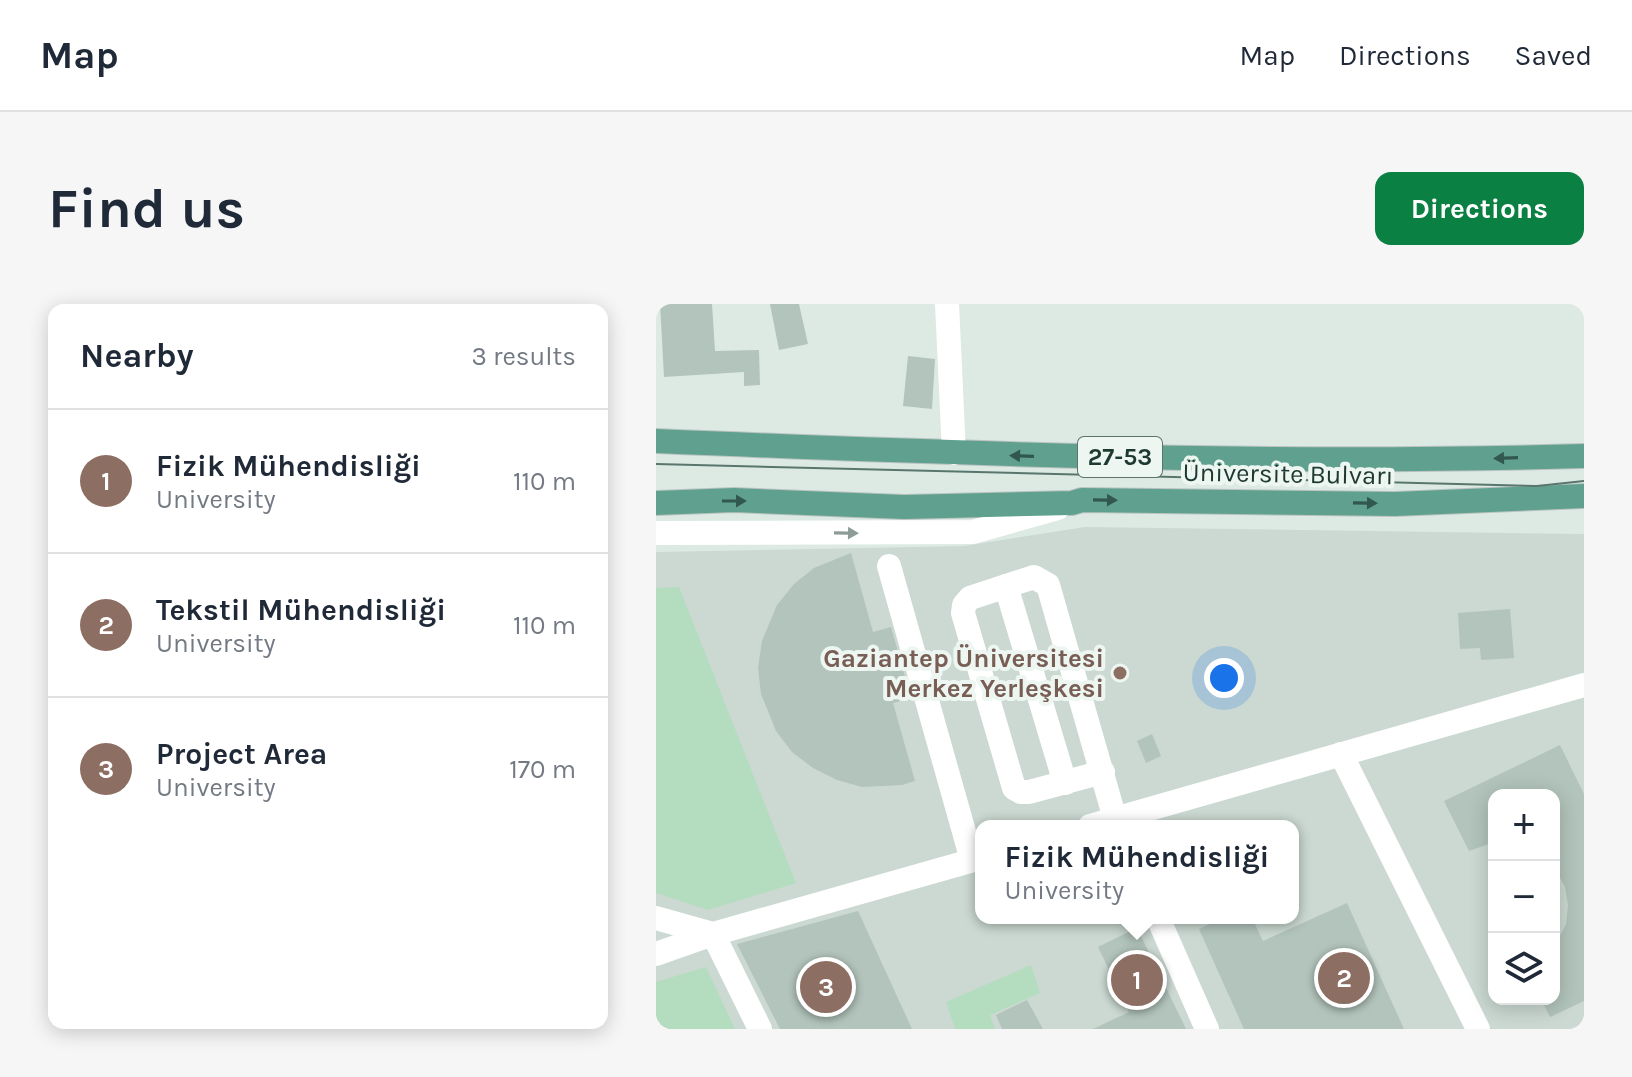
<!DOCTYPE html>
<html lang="en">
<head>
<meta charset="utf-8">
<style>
  :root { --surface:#fff; --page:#f6f6f7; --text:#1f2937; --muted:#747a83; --line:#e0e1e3; --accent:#0b8043 }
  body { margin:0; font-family:Karla,sans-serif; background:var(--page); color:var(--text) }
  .controls { position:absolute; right:24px; bottom:24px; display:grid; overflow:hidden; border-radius:16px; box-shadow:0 4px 20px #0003 }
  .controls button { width:72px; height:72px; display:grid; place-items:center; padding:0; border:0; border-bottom:2px solid var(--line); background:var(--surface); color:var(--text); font:40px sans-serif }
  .you { position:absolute; left:568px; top:374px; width:28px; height:28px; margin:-20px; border:6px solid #fff; border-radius:50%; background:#1a73e8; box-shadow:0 0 0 12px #1a73e833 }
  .badge { display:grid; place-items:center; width:52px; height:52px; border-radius:50%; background:var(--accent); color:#fff; font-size:26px; font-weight:700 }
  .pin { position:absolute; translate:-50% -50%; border:4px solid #fff; box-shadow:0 2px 8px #0006 }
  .popup { position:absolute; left:319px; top:516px; width:324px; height:104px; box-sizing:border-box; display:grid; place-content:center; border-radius:16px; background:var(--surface); filter:drop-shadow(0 2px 6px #0005); font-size:26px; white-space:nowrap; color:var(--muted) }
  .popup b { font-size:30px; color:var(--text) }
  .popup::after { content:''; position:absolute; left:50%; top:100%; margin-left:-16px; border:16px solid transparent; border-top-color:var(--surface) }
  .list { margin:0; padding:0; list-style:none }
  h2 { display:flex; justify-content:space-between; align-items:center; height:104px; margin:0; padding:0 32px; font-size:34px }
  h2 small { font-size:26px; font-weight:400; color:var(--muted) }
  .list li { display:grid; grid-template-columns:52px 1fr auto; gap:24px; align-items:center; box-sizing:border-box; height:144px; padding:0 32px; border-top:2px solid var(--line) }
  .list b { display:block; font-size:30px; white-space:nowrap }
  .list p { margin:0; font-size:26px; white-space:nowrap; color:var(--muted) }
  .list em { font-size:26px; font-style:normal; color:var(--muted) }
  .icon { flex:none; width:44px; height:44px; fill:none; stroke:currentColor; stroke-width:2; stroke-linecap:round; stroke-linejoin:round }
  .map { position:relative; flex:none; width:928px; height:725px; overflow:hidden; border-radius:16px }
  header { display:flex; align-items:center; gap:48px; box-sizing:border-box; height:112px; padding:0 40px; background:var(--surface); border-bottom:2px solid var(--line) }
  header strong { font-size:38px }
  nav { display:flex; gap:44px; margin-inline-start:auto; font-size:28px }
  .intro { display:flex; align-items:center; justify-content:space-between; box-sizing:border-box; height:192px; padding:0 48px }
  h1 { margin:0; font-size:56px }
  .button { padding:20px 36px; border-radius:16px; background:var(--accent); color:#fff; font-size:28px; font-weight:700 }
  main { display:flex; gap:48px; padding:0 48px }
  aside { flex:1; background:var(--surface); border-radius:16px; box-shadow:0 4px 20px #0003 }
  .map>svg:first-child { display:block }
  .built { fill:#cbd9d2; fill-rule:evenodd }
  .green { fill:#b4dcbe }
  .building { fill:#b2c4bc }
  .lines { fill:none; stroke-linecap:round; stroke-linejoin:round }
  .major-casing { stroke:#bcc4c1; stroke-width:26 }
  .minor { stroke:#fff; stroke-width:24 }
  .major { stroke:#5fa18e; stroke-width:24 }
  .tram { stroke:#58766d; stroke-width:2 }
  .oneway { fill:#32584d }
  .oneway2 { fill:#8e9c98 }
  .education-dot { fill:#8d6e63; stroke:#edf6f1; stroke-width:3 }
  .labels { text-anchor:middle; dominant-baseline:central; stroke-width:8; stroke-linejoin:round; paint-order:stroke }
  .shield { fill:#edf6f1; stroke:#5c726b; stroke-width:2 }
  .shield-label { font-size:24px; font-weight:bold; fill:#1e3931 }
  .street-label { font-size:26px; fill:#1e3931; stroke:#edf6f1 }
  .education-label { font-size:26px; font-weight:bold; fill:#785e54; stroke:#edf6f1; text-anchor:end }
</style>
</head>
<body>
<header>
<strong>Map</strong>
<nav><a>Map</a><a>Directions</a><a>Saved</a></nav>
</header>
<div class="intro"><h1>Find us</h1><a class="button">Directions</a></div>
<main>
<aside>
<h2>Nearby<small>3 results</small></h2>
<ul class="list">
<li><span class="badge" style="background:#8d6e63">1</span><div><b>Fizik Mühendisliği</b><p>University</p></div><em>110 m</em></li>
<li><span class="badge" style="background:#8d6e63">2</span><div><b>Tekstil Mühendisliği</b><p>University</p></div><em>110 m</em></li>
<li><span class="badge" style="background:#8d6e63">3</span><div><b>Project Area</b><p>University</p></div><em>170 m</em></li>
</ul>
</aside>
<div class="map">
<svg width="928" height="725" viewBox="0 0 928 725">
  <rect width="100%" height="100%" fill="#ddeae4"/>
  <path class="built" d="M429,223l499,7v495h-928v-477l308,-6zM838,491h60v204h-60zM325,522h312v92h-312z"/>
  <g class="green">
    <path d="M23,283l117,296 -88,27 -52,-17v-305z"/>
    <path d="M375,661l9,28 -50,22 5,14h-40l-9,-27z"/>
    <path d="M50,663l29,62h-79v-47z"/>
  </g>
  <g class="building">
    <path d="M4,0h52l3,47 44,-1 1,35 -16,1v-14l-80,5z"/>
    <path d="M114,0h29l9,40 -29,6z"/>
    <path d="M252,52l27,3 -3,50 -29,-3z"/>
    <path d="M195,249l22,79 18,-5 20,71 -18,5 22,78 -13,4 -40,2 -25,-7 -24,-12 -21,-16 -16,-21 -15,-37 -3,-26 4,-27 15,-36 17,-21 20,-16z"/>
    <path d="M854,305l4,49 -33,2 -1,-12 -20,1 -2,-36z"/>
    <path d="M496,430l9,22 -15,7 -9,-22z"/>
    <path d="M904,441l24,49v207l-34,16 -9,-18h13v-52l12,-23 2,-19 -3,-18 -11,-20v-72h-60v47l-25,9 -25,-50z"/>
    <path d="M691,599l57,126h-160l-45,-100 24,-11h29l11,23z"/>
    <path d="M202,607l54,118h-132l-43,-85z"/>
    <path d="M481,624l49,101h-93l36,-17 -31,-65z"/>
    <path d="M371,696l16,29h-41l-6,-14z"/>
  </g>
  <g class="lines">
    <g class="major-casing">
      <g id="major">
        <path d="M0,137c309,13 618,24 928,15"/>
        <path d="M0,199l78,-3 170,7 168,-4 10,-3 313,4 189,-8"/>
      </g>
    </g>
    <g class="minor">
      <path d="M291,0l7,149"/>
      <path d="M0,229l317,-1 85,-24"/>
      <path d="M233,262l83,294"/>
      <path d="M350,282l59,197"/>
      <path d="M685,450l137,275"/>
      <path d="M447,468l-74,20h-8l-7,-4 -51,-175 1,-8 6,-7 64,-21 14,8 67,234 3,7"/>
      <path d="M434,522l494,-141"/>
      <path d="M0,614l57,16 47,95"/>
      <path d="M502,614l49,111"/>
      <path d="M0,650l57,-20 268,-76"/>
    </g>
    <use href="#major" class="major"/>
    <path class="tram" d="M0,160l881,22 47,-5"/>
  </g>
  <defs><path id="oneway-solid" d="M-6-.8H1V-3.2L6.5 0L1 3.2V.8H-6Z" transform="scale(2)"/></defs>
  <g class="oneway">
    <use href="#oneway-solid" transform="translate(366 152) rotate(-178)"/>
    <use href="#oneway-solid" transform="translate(850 154) rotate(178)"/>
    <use href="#oneway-solid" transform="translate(449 196) rotate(1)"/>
    <use href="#oneway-solid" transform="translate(78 197)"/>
    <use href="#oneway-solid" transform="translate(709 199) rotate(1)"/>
  </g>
  <use class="oneway2" href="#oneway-solid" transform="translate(190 229) rotate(1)"/>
  <circle class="education-dot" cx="464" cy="369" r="8"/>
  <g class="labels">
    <rect class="shield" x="422" y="133" width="84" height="40" rx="6"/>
    <g class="shield-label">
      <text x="464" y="153">27-53</text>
    </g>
    <g class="street-label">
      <text transform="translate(632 170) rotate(1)">Üniversite Bulvarı</text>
    </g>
    <g class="education-label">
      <text x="448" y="354">Gaziantep Üniversitesi<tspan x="448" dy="30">Merkez Yerleşkesi</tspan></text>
    </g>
  </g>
</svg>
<div class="controls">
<button>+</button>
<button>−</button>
<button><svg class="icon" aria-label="layers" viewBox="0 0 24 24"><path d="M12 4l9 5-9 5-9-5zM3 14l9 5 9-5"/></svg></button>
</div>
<div class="you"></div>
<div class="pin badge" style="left:481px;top:676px;background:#8d6e63">1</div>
<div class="popup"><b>Fizik Mühendisliği</b>University</div>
<div class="pin badge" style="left:688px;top:674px;background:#8d6e63">2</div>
<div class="pin badge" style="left:170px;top:683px;background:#8d6e63">3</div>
</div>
</main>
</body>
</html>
